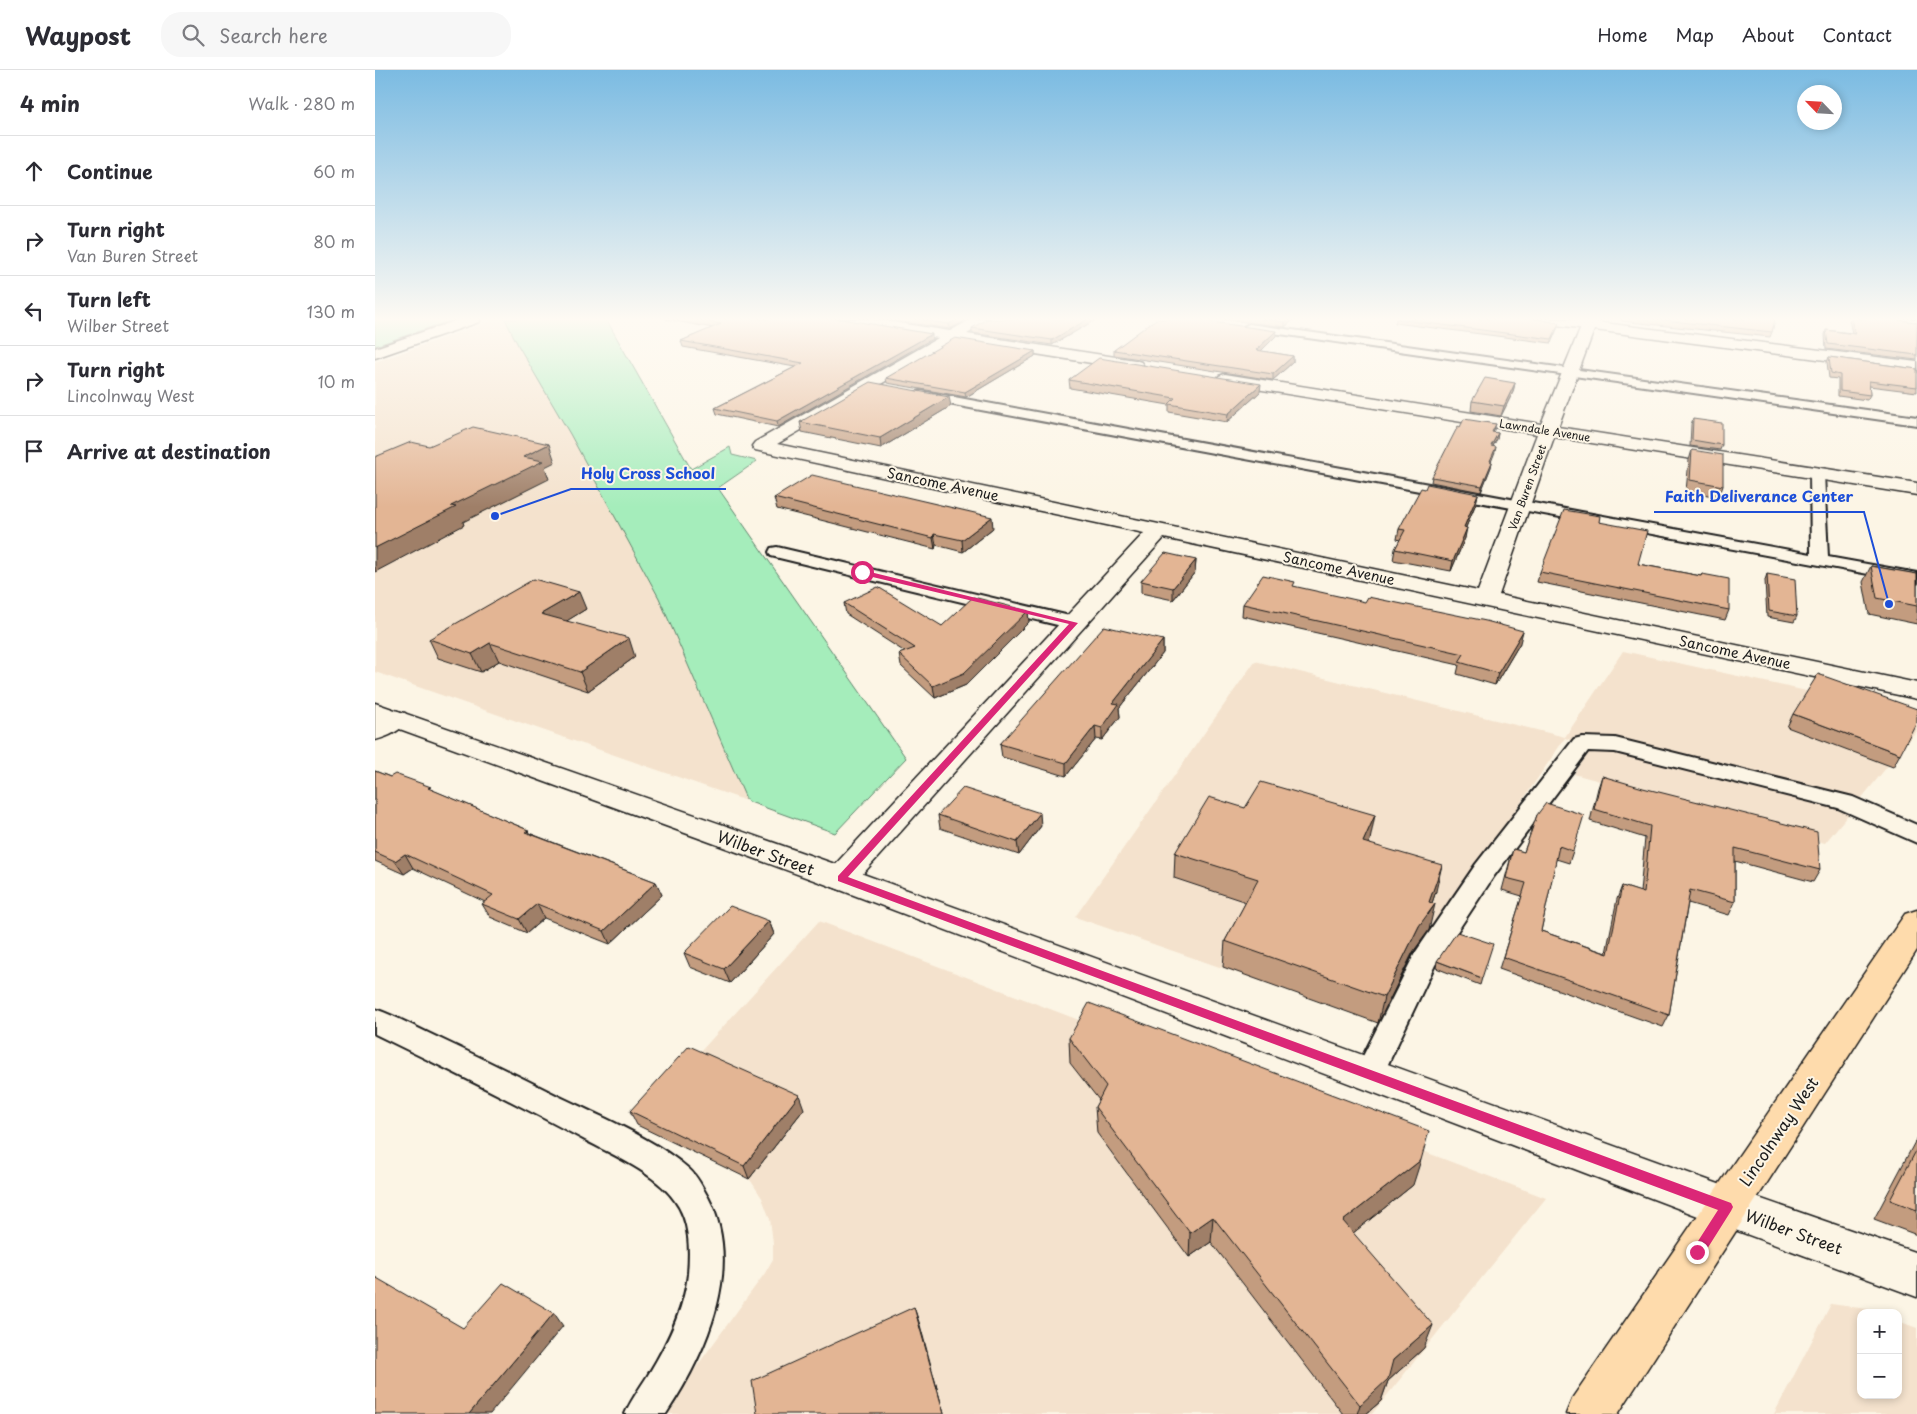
<!DOCTYPE html>
<html lang="en">
<head>
<meta charset="utf-8">
<style>
  :root { --surface:#fff; --page:#f7f7f7; --text:#2b2b33; --muted:#7c7c81; --line:#e1e1e2 }
  body { margin:0; font-family:"Playpen Sans",sans-serif; background:var(--page); color:var(--text) }
  .controls { position:absolute; right:15px; bottom:15px; display:grid; overflow:hidden; border-radius:10px; box-shadow:0 2px 8px #0003 }
  .controls button { width:45px; height:45px; display:grid; place-items:center; padding:0; border:0; border-bottom:1px solid var(--line); background:var(--surface); color:var(--text); font:25px sans-serif }
  .compass { position:absolute; left:1422px; top:15px; width:45px; height:45px; border-radius:50%; background:var(--surface); box-shadow:0 2px 8px #0003; rotate:295deg }
  .stop { position:absolute; width:15px; height:15px; margin:-11px; border:4px solid #db2777; border-radius:50%; background:#fff }
  .stop.end { background:#db2777; border-color:#fff; box-shadow:0 1px 5px #0008 }
  .list { margin:0; padding:0; list-style:none }
  h2 { display:flex; justify-content:space-between; align-items:center; height:65px; margin:0; padding:0 20px; font-size:21px }
  h2 small { font-size:16px; font-weight:400; color:var(--muted) }
  .list li { display:grid; grid-template-columns:32px 1fr auto; gap:15px; align-items:center; box-sizing:border-box; height:70px; padding:0 20px; border-top:1px solid var(--line) }
  .list b { display:block; font-size:19px; white-space:nowrap }
  .list p { margin:0; font-size:16px; white-space:nowrap; color:var(--muted) }
  .list em { font-size:16px; font-style:normal; color:var(--muted) }
  .icon { flex:none; width:28px; height:28px; fill:none; stroke:currentColor; stroke-width:2; stroke-linecap:round; stroke-linejoin:round }
  .map { position:relative; flex:none; width:1542px; height:1344px; overflow:hidden }
  header { display:flex; align-items:center; gap:30px; box-sizing:border-box; height:70px; padding:0 25px; background:var(--surface); border-bottom:1px solid var(--line) }
  header strong { font-size:24px }
  nav { display:flex; gap:28px; margin-inline-start:auto; font-size:18px }
  .search { width:350px; height:45px; background:var(--page); display:flex; align-items:center; gap:12px; box-sizing:border-box; padding:0 18px; border-radius:20px; color:var(--muted); font-size:19px }
  main { display:flex }
  aside { flex:1; background:var(--surface) }
  .map>svg:first-child { display:block }
  .built { fill:#f4e2cd }
  .green { fill:#a5edbb; stroke:#60846c }
  .lines { fill:none; stroke-linecap:round; stroke-linejoin:round }
  .lane-casing { stroke:#1c1c1c; stroke-width:4 }
  .street-casing { stroke:#1c1c1c; stroke-width:3 }
  .secondary-casing { stroke:#1c1c1c; stroke-width:3 }
  .primary-casing { stroke:#1c1c1c; stroke-width:3 }
  .lane { fill:#fcf5e5; fill-rule:evenodd }
  .street { fill:#fcf5e5; fill-rule:evenodd }
  .secondary { fill:#fcf5e5; fill-rule:evenodd }
  .primary { fill:#fedbac; fill-rule:evenodd }
  .wall { fill:#c39c7f; stroke:#1c1c1c }
  .shaded-wall { fill:#9f7f68; stroke:#1c1c1c }
  .building { fill:#e3b594; stroke:#1c1c1c }
  .route { fill:#db2777 }
  .labels { text-anchor:middle; dominant-baseline:central; stroke-width:4; stroke-linejoin:round; paint-order:stroke }
  .far-street-label { font-size:11px; fill:#1c1c1c; stroke:#fcf5e5 }
  .street-label { font-size:14px; fill:#1c1c1c; stroke:#fcf5e5 }
  .near-street-label { font-size:16px; fill:#1c1c1c; stroke:#fcf5e5 }
  .leader { fill:none; stroke:#1d4ed8; stroke-width:2 }
  .callout-dot { fill:#1d4ed8; stroke:#fcf5e5; stroke-width:2 }
  .callout-label { font-size:15px; text-anchor:middle; font-weight:bold; fill:#1d4ed8; stroke:#fcf5e5; stroke-width:4; stroke-linejoin:round; paint-order:stroke }
</style>
</head>
<body>
<header>
<strong>Waypost</strong>
<div class="search"><svg class="icon" aria-label="search" viewBox="0 0 24 24"><circle cx="10" cy="10" r="6"/><path d="M15 15l6 6"/></svg>Search here</div>
<nav><a>Home</a><a>Map</a><a>About</a><a>Contact</a></nav>
</header>
<main>
<aside>
<h2>4 min<small>Walk · 280 m</small></h2>
<ul class="list">
<li><svg class="icon" aria-label="ahead" viewBox="0 0 24 24"><path d="M12 20V5M6 11l6-6 6 6"/></svg><div><b>Continue</b></div><em>60 m</em></li>
<li><svg class="icon" aria-label="right" viewBox="0 0 24 24"><path d="M7 20v-9h11M14 6l5 5-5 5"/></svg><div><b>Turn right</b><p>Van Buren Street</p></div><em>80 m</em></li>
<li><svg class="icon" aria-label="left" viewBox="0 0 24 24"><path d="M17 20v-9H6M10 6l-5 5 5 5"/></svg><div><b>Turn left</b><p>Wilber Street</p></div><em>130 m</em></li>
<li><svg class="icon" aria-label="right" viewBox="0 0 24 24"><path d="M7 20v-9h11M14 6l5 5-5 5"/></svg><div><b>Turn right</b><p>Lincolnway West</p></div><em>10 m</em></li>
<li><svg class="icon" aria-label="arrive" viewBox="0 0 24 24"><path d="M6 21V4h12l-3 4 3 4H6"/></svg><div><b>Arrive at destination</b></div></li>
</ul>
</aside>
<div class="map">
<svg width="1542" height="1344" viewBox="0 0 1542 1344">
  <rect width="100%" height="100%" fill="#fcf5e5"/>
  <filter id="ink" filterUnits="userSpaceOnUse"><feTurbulence type="fractalNoise" baseFrequency=".02" numOctaves="2"/><feDisplacementMap in="SourceGraphic" scale="10" xChannelSelector="R" yChannelSelector="G"/><feConvolveMatrix kernelMatrix="1 2 1 2 8 2 1 2 1" color-interpolation-filters="sRGB"/></filter>
  <g filter="url(#ink)">
    <g class="built">
      <path d="M122,249h8l14,28 51,87 89,164 88,203 -372,-129v-310z"/>
      <path d="M1248,581l294,64v15l-92,113 -251,-69 18,-26 -27,-10 -192,282 -298,-103 180,-256 310,76z"/>
      <path d="M444,851l727,277 -174,216h-710l103,-141 8,-14v-16l-3,-24 -8,-21 -11,-17 -17,-15 -93,-49z"/>
      <path d="M1456,1234l36,5 10,4h-16v82h37v-74l19,7v86h-143z"/>
    </g>
    <g class="green">
      <path d="M0,249h80l-80,27z"/>
      <path d="M130,249h101l85,150 39,-22 2,8 25,6 -39,27 188,270 -71,75 -88,-32 -88,-203 -89,-164 -51,-87z"/>
    </g>
    <g class="lines">
      <g class="lane-casing">
        <g id="lane">
          <path d="M1506,249h36v6l-31,-3z"/>
          <path d="M874,254l668,93v8l-672,-96 -2,-2z"/>
          <path d="M546,321l890,163 -1,-80 2,-3h10l2,3 4,83 89,16v10l-1001,-185 -1,-3 1,-3z"/>
          <path d="M402,477l297,70 6,2 3,4 -3,4 -6,2 -303,-73 -2,-4 2,-4z"/>
          <path d="M1207,667l33,1 238,59 64,28v18l-79,-35 -223,-56 -27,-1 -94,125 -59,89 -56,118 -10,4 -10,-4 -5,-9 61,-121 61,-89 98,-125z"/>
          <path d="M0,939c23,8 44,20 66,30 36,17 73,35 109,53 44,22 103,45 139,77 9,8 13,18 19,28 37,70 -2,157 -42,217h-41c6,-14 15,-26 23,-39 19,-31 36,-65 40,-101 2,-25 2,-53 -13,-73 -18,-27 -62,-46 -90,-61 -69,-37 -140,-72 -210,-106z"/>
        </g>
      </g>
      <g class="street-casing">
        <g id="street">
          <path d="M86,249h20l-2,3 -104,36v-10z"/>
          <path d="M465,249h32l78,12 22,-12h17l-2,3 -20,12 168,26 6,2 2,3 -2,3 -6,2 -180,-29 -178,103 701,147 59,-157 -312,-50 -6,-2 -2,-3 2,-3 6,-2 316,50 43,-105h14l-40,108 359,56v12l-363,-58 -55,158 418,88v16l-753,-161 -312,348 -11,4 -11,-4 -5,-8 5,-8 314,-337 -389,-83 -3,-4 3,-4 183,-104 -91,-15 -5,-1z"/>
          <path d="M21,641l9,2 4,6c-7,11 -21,18 -34,21v-20l12,-7z"/>
        </g>
      </g>
      <g class="secondary-casing">
        <g id="secondary">
          <path d="M1159,249h38l345,43v10l-376,-49 -5,-1z"/>
          <path d="M0,633l477,167 875,317 190,66v44l-190,-70 -897,-341 -455,-166z"/>
        </g>
      </g>
      <g class="primary-casing">
        <path id="primary" d="M1542,840v40l-299,464h-52l7,-17 332,-483z"/>
      </g>
      <use href="#lane" class="lane"/>
      <use href="#street" class="street"/>
      <use href="#secondary" class="secondary"/>
      <use href="#primary" class="primary"/>
    </g>
    <g class="wall">
      <path d="M290,249h177l90,20 -154,88 -61,-13 -2,-6 80,-41 -112,-20 -2,-6 32,-13z"/>
      <path d="M507,249h87l-19,10z"/>
      <path d="M722,249l-45,26 -80,-12v-5z"/>
      <path d="M847,249h72l-9,8z"/>
      <path d="M1021,249h141l21,8 -7,16 -156,-20z"/>
      <path d="M1247,249h153l-3,13 -2,5 -149,-16z"/>
      <path d="M1475,249h38l29,3v38l-91,-11 -1,-14 1,-5 26,3 -3,-13z"/>
      <path d="M901,266l-15,15 32,5v6l-20,18 -159,-25v-5z"/>
      <path d="M660,281v5l-69,41 -79,-14 -1,-5z"/>
      <path d="M1454,287l88,12v23l-48,-6 1,9 -3,5 -29,-4v-17l-9,-1 -2,-16z"/>
      <path d="M694,310l191,12 -33,30 -58,-10v-7l-99,-17z"/>
      <path d="M1140,313l-2,9 -12,24 -30,-5 1,-10z"/>
      <path d="M576,336l-70,42 -79,-16 -2,-10z"/>
      <path d="M1318,349l29,26 -2,5 -30,-4 1,-22z"/>
      <path d="M1121,354l-3,9h5l-1,6 -4,7 3,1 -1,5 -4,10h1l-1,5 -10,25 -50,-10 1,-5 28,-50z"/>
      <path d="M1317,380l31,36 -4,11 -33,-6 3,-31z"/>
      <path d="M1103,424l-2,9 -10,24 -1,11 -14,33 -58,-11 2,-11 5,-9 -3,-1 2,-10z"/>
      <path d="M399,428l219,30 -30,24 -27,-7 -1,4 -158,-40z"/>
      <path d="M1224,452l39,42 63,12 1,-2 27,36 -4,10 -188,-38 3,-10z"/>
      <path d="M821,490l-1,12 -22,28 -32,-7v-12z"/>
      <path d="M1496,496l46,8v50l-48,-10 -6,-32z"/>
      <path d="M1392,504l30,42 -3,6 -27,-5 -2,-37z"/>
      <path d="M920,517l225,56 -25,42 -38,-11 2,-9 -217,-49 1,-12z"/>
      <path d="M469,533l98,23 86,-15 1,11 -63,63 -31,13 -34,-32 -2,-12 6,-2 -59,-38z"/>
      <path d="M211,539l-20,12 69,36 -47,34 -89,-30 -18,11 -43,-14 -9,-19z"/>
      <path d="M788,570v13l-44,55 1,9 -18,23 -6,-1 -30,37 -64,-19 -2,-13z"/>
      <path d="M1418,644l107,40 -7,13 -106,-40z"/>
      <path d="M0,701l15,6 42,13 96,40 1,3 127,49 6,13 -52,49 -66,-26 -17,15 -37,-16 -8,-13 3,-2 -72,-34 -9,6 -29,-13z"/>
      <path d="M1227,706l218,94 -7,12 -78,-21v41l-6,13 -41,-12 -19,112 -6,12 -164,-58 23,-73 -20,-6 11,-41 11,3 13,-37 36,36 -4,12 -13,-4 -15,72 65,22 11,-54 5,-13 18,6 5,-54 -55,-17 8,-33z"/>
      <path d="M870,738l125,32 -1,3 67,48 -4,12 -3,27 -16,22 -35,71 -155,-56 2,-26 21,-39 -72,-24 1,-25z"/>
      <path d="M563,745l103,11 -22,29 -79,-27z"/>
      <path d="M394,851l5,13 -44,49 -40,-16 -6,-14z"/>
      <path d="M1062,891l45,17 -2,7 -44,-17z"/>
      <path d="M694,968l344,147 -60,48 71,115 -36,33 -7,20 -15,13h-23l-132,-172 -22,15 -92,-124 -2,-26 4,-7 -29,-37z"/>
      <path d="M429,1039l-55,70 -112,-54 -7,-14z"/>
      <path d="M1542,1068v97l-43,-16z"/>
    </g>
    <g class="shaded-wall">
      <path d="M583,249h11l-19,10 -1,-5z"/>
      <path d="M713,249h9l-45,26v-5z"/>
      <path d="M914,249h5l-9,8v-5z"/>
      <path d="M901,261v5l-20,20v-6z"/>
      <path d="M557,264v5l-154,88 -1,-6z"/>
      <path d="M660,281v5l-69,41 -1,-5z"/>
      <path d="M918,286v6l-20,18v-6z"/>
      <path d="M1140,313l-2,9 -12,24 3,-10z"/>
      <path d="M886,314l-1,8 -33,30 1,-8z"/>
      <path d="M574,327l2,9 -70,42 -1,-10z"/>
      <path d="M1123,363l-1,6 -7,12 1,-5z"/>
      <path d="M174,374l6,18 -10,5 4,12 -86,43 1,3 -89,47v-24l76,-42 72,-49z"/>
      <path d="M1117,392l-1,5 -10,25 1,-6z"/>
      <path d="M1103,424l-2,9 -14,34 2,-10z"/>
      <path d="M617,447l1,11 -30,24 -1,-12z"/>
      <path d="M1092,458l-2,10 -14,33 2,-10z"/>
      <path d="M559,464l2,11 -1,4 -2,-11z"/>
      <path d="M821,490l-1,12 -22,28v-12z"/>
      <path d="M204,522l7,17 -37,23 -8,-18z"/>
      <path d="M653,541l1,11 -63,63 -31,13 -2,-12z"/>
      <path d="M1148,561l-3,12 -25,42 3,-12z"/>
      <path d="M254,568l6,19 -47,34 -8,-19z"/>
      <path d="M788,570v13l-44,55 1,9 -18,23v-12l11,-25z"/>
      <path d="M115,573l9,18 -18,11 -9,-18z"/>
      <path d="M720,656l1,13 -30,37v-13z"/>
      <path d="M665,743l1,13 -22,29 -2,-13z"/>
      <path d="M1000,745l-5,25 -12,27 5,-25z"/>
      <path d="M30,784l8,14 -9,6 -9,-13z"/>
      <path d="M1067,795l-6,26 -8,24 7,-11 -6,26 -16,22 -35,71 6,-26 35,-71 10,-24z"/>
      <path d="M281,812l6,13 -52,49 -6,-13z"/>
      <path d="M162,834l7,14 -17,15 -8,-14z"/>
      <path d="M394,851l5,13 -44,49 -6,-14z"/>
      <path d="M424,1025l5,14 -55,70 -5,-13z"/>
      <path d="M1046,1090l-8,25 -76,61 6,-25z"/>
      <path d="M838,1147l-2,25 -22,15 1,-24z"/>
      <path d="M539,1237l6,18 24,89z"/>
      <path d="M179,1243l9,13 -73,88h-21z"/>
      <path d="M1058,1255l-9,23 -36,33 -7,20 -15,13h-9l3,-9 33,-45z"/>
    </g>
    <g class="building">
      <path d="M317,249h150l90,15 -155,87 -62,-13 88,-45 -122,-22 40,-17z"/>
      <path d="M541,249h42l-9,5z"/>
      <path d="M612,249h101l-36,21 -80,-12z"/>
      <path d="M781,249h35l85,12 -20,19 37,6 -20,18 -159,-24z"/>
      <path d="M886,249h28l-4,3z"/>
      <path d="M1021,249h141l22,4 -7,16z"/>
      <path d="M1279,249h121l-3,13z"/>
      <path d="M1476,249h37l29,3v33l-89,-11 -2,-14 29,4z"/>
      <path d="M580,268l80,13 -70,41 -79,-14z"/>
      <path d="M1454,287l88,12v18l-48,-6 1,14 -30,-4v-16l-9,-2z"/>
      <path d="M724,288l162,26 -33,30 -59,-10 6,-6 -106,-18z"/>
      <path d="M1110,308l30,5 -11,23 -32,-5z"/>
      <path d="M495,312l79,15 -69,41 -80,-16z"/>
      <path d="M1089,349l32,5 -4,8 6,1 -7,13 5,1 -6,14 2,1 -10,24 -50,-9 26,-51 2,1z"/>
      <path d="M1318,349l29,4v22l-30,-5z"/>
      <path d="M98,357l76,17 -26,13 20,4 -92,45 5,1 -81,41v-91l36,-15 18,4z"/>
      <path d="M1317,380l31,5v31l-33,-6z"/>
      <path d="M437,405l180,42 -30,23 -28,-6 -1,4 -159,-40z"/>
      <path d="M1052,414l51,10 -14,33 3,1 -14,33 -58,-12 10,-19 -6,-1 22,-41 4,1z"/>
      <path d="M1189,440l36,6 -1,6 48,9 -9,33 63,12 1,-2 27,5v31l-189,-38z"/>
      <path d="M790,483l31,7 -23,28 -32,-7z"/>
      <path d="M1496,496l46,8v32l-40,-8z"/>
      <path d="M1392,504l28,5 2,37 -28,-5z"/>
      <path d="M888,505l32,7 -2,4 72,16 3,-5 118,24 37,10 -25,42 -39,-11 5,-8 -221,-50z"/>
      <path d="M159,509l45,13 -38,22 88,24 -49,34 -90,-29 -18,11 -43,-15z"/>
      <path d="M503,517l64,39 31,-29 55,14 -64,62 -31,13 -34,-32 16,-6 -71,-45z"/>
      <path d="M729,556l59,14 -50,63 6,1 -17,24 -7,-2 -29,37 -66,-19z"/>
      <path d="M1443,604l99,35v12l-17,33 -107,-40z"/>
      <path d="M0,701l15,6 5,-3 36,13 -3,1 100,42 -3,2 131,50 -52,49 -67,-27 -18,15 -37,-15 11,-9 -88,-41 -10,7 -20,-9z"/>
      <path d="M1227,706l41,12 174,44 3,38 -85,-22v54l-45,-12 -21,125 -166,-58 23,-74 -20,-5 7,-29 11,3 13,-37 9,-12 38,12 -11,36 -14,-5 -18,85 67,23 14,-68 22,7 6,-67 -56,-17z"/>
      <path d="M886,712l114,33 -12,27 79,23 -13,37 6,2 -16,22 -35,71 -159,-56 33,-62 -83,-26 34,-56 36,11z"/>
      <path d="M588,718l77,25 -23,29 -79,-27z"/>
      <path d="M355,836l39,15 -45,48 -40,-16z"/>
      <path d="M1082,862l36,12 -11,34 -45,-17z"/>
      <path d="M714,933l340,128 -8,29 -78,61 90,104 -40,35 -5,19 -28,26 -147,-188 -23,16 -95,-126 11,-21 -37,-48z"/>
      <path d="M314,976l110,49 -55,71 -114,-55z"/>
      <path d="M1542,1079v61l-27,-10z"/>
      <path d="M0,1207l88,51 40,-45 51,30 -85,101h-94z"/>
      <path d="M539,1237l30,107h-187l-5,-33z"/>
    </g>
  </g>
  <linearGradient id="sky" x2="0" y2="1"><stop stop-color="#7bbbe2"/><stop offset="0.57" stop-color="#fefaf3"/><stop offset="1" stop-color="#fefaf3" stop-opacity="0"/></linearGradient>
  <rect width="1542" height="437" fill="url(#sky)"/>
  <path class="route" d="M487,500l216,53 -230,254 883,326 2,4 -2,4 -29,46 -5,2 -4,-2 -2,-5 27,-42 -880,-329v-5l231,-252 -209,-50 -1,-2z"/>
  <g class="labels">
    <g class="far-street-label">
      <text transform="translate(1170 360) rotate(9)">Lawndale Avenue</text>
      <text transform="translate(1152 417) rotate(-70)">Van Buren Street</text>
    </g>
    <g class="street-label">
      <text transform="translate(568 414) rotate(12)">Sancome Avenue</text>
      <text transform="translate(964 498) rotate(12)">Sancome Avenue</text>
      <text transform="translate(1360 582) rotate(12)">Sancome Avenue</text>
    </g>
    <g class="near-street-label">
      <text transform="translate(391 782) rotate(20)">Wilber Street</text>
      <text transform="translate(1403 1061) rotate(-56)">Lincolnway West</text>
      <text transform="translate(1419 1161) rotate(20)">Wilber Street</text>
    </g>
  </g>
  <path class="leader" d="M120 446L196 419H351M1514 534L1489 442H1279"/>
  <g class="callout-dot">
    <circle cx="120" cy="446" r="5"/>
    <circle cx="1514" cy="534" r="5"/>
  </g>
  <g class="callout-label">
    <text x="273" y="409">Holy Cross School</text>
    <text x="1384" y="432">Faith Deliverance Center</text>
  </g>
</svg>
<div class="controls">
<button>+</button>
<button>−</button>
</div>
<svg class="compass" viewBox="-18 -18 36 36"><path d="M0-13l5 13h-10z" fill="#e53935"/><path d="M0 13l5-13h-10z" fill="#7c7c81"/></svg>
<div class="stop" style="left:487px;top:502px"></div>
<div class="stop end" style="left:1322px;top:1182px"></div>
</div>
</main>
</body>
</html>
